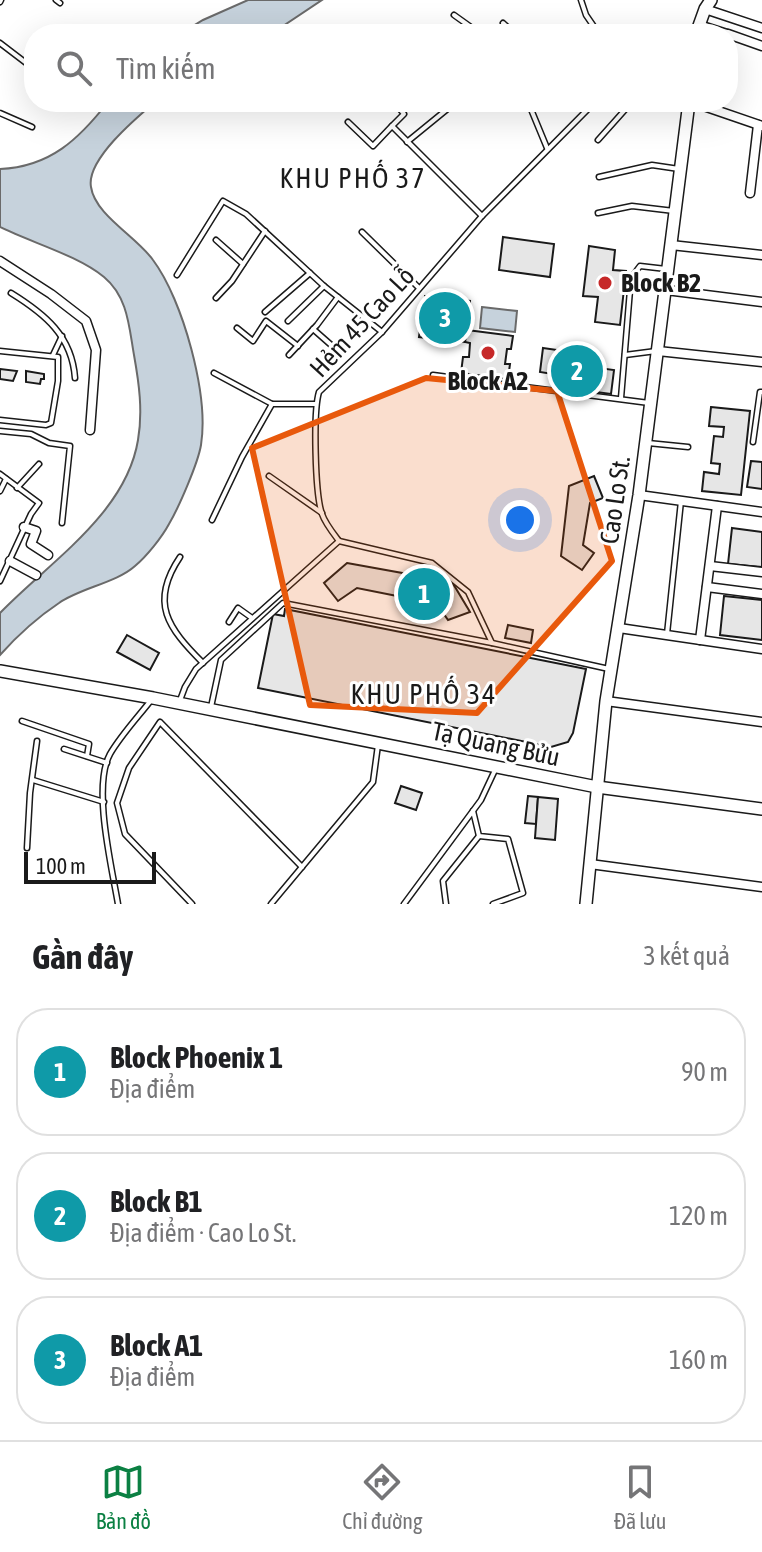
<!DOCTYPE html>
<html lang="vi">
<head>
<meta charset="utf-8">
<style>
  :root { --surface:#fff; --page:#f2f2f2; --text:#202124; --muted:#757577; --line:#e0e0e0; --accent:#0b8043 }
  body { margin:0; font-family:"Asap Condensed",sans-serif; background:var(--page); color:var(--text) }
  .scale { position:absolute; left:24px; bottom:20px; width:132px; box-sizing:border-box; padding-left:8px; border:4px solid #1a1a1a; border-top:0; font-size:22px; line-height:28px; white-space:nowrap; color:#1a1a1a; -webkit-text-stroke:6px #fff; paint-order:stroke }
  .you { position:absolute; left:520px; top:520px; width:28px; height:28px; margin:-20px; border:6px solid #fff; border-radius:50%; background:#1a73e8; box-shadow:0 0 0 12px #1a73e833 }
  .badge { display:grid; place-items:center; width:52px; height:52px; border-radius:50%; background:var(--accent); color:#fff; font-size:26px; font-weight:700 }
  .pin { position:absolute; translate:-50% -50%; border:4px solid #fff; box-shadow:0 2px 8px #0006 }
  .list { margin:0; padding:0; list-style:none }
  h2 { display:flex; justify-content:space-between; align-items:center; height:104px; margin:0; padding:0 32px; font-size:34px }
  h2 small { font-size:26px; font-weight:400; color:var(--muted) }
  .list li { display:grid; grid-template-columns:52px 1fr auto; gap:24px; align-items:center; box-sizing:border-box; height:128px; margin:0 16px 16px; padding:0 16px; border:2px solid var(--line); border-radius:32px }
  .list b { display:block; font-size:30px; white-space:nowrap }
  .list p { margin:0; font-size:26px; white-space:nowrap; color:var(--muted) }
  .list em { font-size:26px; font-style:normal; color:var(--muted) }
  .icon { flex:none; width:44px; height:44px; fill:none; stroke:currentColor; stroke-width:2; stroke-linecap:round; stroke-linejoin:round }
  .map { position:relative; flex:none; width:762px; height:904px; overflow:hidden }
  .search { position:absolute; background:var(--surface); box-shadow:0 8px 32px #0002; left:24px; right:24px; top:24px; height:88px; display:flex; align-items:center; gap:20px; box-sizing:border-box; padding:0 28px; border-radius:32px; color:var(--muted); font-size:30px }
  .sheet { height:536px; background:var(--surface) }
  nav { display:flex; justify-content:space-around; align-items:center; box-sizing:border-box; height:112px; border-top:2px solid var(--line); background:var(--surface); font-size:22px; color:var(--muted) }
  nav a { display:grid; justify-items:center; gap:4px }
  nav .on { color:var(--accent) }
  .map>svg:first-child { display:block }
  .water { fill:#c6d2dc; stroke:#6a6a6a; stroke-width:2 }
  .building { fill:#e6e6e6; stroke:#1a1a1a; stroke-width:2 }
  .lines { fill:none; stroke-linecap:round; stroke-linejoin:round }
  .lane-casing { stroke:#1a1a1a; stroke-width:7 }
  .street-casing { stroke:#1a1a1a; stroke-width:11 }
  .secondary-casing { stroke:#1a1a1a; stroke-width:14 }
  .lane { stroke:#fff; stroke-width:4 }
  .street { stroke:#fff; stroke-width:8 }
  .secondary { stroke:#fff; stroke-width:11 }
  .marked { fill:#e8590c; fill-opacity:0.2; stroke:#e8590c; stroke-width:6; stroke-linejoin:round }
  .poi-dot { fill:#c62828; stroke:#fff; stroke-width:3 }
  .labels { text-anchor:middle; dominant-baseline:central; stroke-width:6; stroke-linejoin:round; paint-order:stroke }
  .poi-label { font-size:26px; font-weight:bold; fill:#1a1a1a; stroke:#fff; text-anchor:start }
  .street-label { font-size:26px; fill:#1a1a1a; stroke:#fff }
  .neighbourhood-label { font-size:28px; letter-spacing:2px; fill:#1a1a1a; stroke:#fff }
</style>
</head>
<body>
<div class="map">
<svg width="762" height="904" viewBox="0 0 762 904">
  <rect width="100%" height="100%" fill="#fff"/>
  <g class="water">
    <path d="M248,0h74l-51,34h-91l23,-14z"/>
    <path d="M108,102h47c-19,16 -69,58 -64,85 4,28 46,50 62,73 30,40 56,135 48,185 -3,18 -22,62 -32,79 -7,13 -22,32 -34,42 -19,17 -55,22 -76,37 -21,14 -42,33 -59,52v-42c48,-50 126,-99 138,-173 5,-29 1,-57 -4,-85 -5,-28 -6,-58 -30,-78 -27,-22 -72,-34 -104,-50v-58c50,-2 79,-30 108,-67z"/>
    <path d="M482,307l35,4 -2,21 -35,-4z"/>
  </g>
  <g class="building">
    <path d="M503,237l51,7 -4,33 -51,-7z"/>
    <path d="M589,246l26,4 -2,20 13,1 -6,54 -25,-3 3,-25 -15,-1z"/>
    <path d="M425,296l45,5 -1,13 -6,-1 -1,16 5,1 -2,12 -46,-5 2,-15 6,1 1,-15 -4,-1z"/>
    <path d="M467,330l46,6 -2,13h-4l-2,15h5l-2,15 -47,-6 2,-16h6l1,-14 -5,-1z"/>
    <path d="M543,348l49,7 -1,12 23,3 -3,24 -53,-7 1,-12 -19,-3z"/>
    <path d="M0,369l17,2 -4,10 -13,-2z"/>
    <path d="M26,371l18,3v5h-3l-1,5 -14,-2z"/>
    <path d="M711,407l39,4 -9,84 -39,-4 2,-19 15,2 1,-10 -9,-1 3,-27 9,1 1,-10 -15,-1z"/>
    <path d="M751,461l11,1v27l-15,-2z"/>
    <path d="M594,476l9,22 -13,5 -7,42 11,8 -12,17 -21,-14 8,-70z"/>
    <path d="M732,528l30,4v35l-34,-3z"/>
    <path d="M347,563l105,19 18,30 -22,8 -11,-16 -80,-16 -19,13 -14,-18z"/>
    <path d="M724,596l38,4v40l-42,-5z"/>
    <path d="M285,609l301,60 -13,64 -5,9 -17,5 -293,-59 15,-74 11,2z"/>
    <path d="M508,625l25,5 -2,13 -26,-5z"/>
    <path d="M127,635l32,18 -9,17 -33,-18z"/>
    <path d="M401,786l21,7 -6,17 -21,-7z"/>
    <path d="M528,796l10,1 -2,27 -11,-1z"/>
    <path d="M538,797l20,2 -3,41 -20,-2z"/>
  </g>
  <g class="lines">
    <g class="lane-casing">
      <g id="lane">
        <path d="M56,0l4,3"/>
        <path d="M581,0l5,15 13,19"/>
        <path d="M0,2l1,-2"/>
        <path d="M454,15l21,15 -3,4"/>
        <path d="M503,23l12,11"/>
        <path d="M0,43l34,26"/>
        <path d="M528,102l19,46"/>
        <path d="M0,113l32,14"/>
        <path d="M348,122l25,24 19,-20 90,90"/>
        <path d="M392,126l12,-12 -9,-11"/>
        <path d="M598,140l34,-38"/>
        <path d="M407,142l49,-40"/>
        <path d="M599,177l53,-12 27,4"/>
        <path d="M598,213l34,-7 42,5"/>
        <path d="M362,232l57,56"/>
        <path d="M216,240l27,24"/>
        <path d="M177,275l46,-74 23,13 78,72 58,46"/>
        <path d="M11,293c34,21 61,43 64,85"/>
        <path d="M216,298l16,-17 33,-50"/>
        <path d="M265,312l45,-39"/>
        <path d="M288,321l36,-35"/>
        <path d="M237,328l16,13 13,-20 32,25"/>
        <path d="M313,329l25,22"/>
        <path d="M0,351l58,6v24l-7,42 -5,2 -46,-5"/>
        <path d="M53,355l9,-19"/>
        <path d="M289,355l28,-30 21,-28"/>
        <path d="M625,355l31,-4"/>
        <path d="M214,373l58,31"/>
        <path d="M433,375l216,28"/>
        <path d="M621,398l10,-120 9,-12 26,3"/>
        <path d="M0,431l31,3 18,9 21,3 -8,77"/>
        <path d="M753,442l7,-50h2"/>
        <path d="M648,443l40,4"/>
        <path d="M0,474l39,29 -8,11 -31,67"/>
        <path d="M269,476l53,37"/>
        <path d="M17,488l22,-24"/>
        <path d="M0,491l6,-12"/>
        <path d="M212,520l30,-63 30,-53h44"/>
        <path d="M339,541c-6,-8 -14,-18 -17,-27 -7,-20 -9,-102 -3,-122l63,-60 100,-116 113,-114"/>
        <path d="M339,541l93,22 36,29 24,51 117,26"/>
        <path d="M180,557c-31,46 -12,71 23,106"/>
        <path d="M229,622l9,-14 14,10"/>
        <path d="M667,634l14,-133"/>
        <path d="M179,703l6,-16 11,-18 143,-128"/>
        <path d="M211,707l10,-47 62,-57 209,40"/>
        <path d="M22,721l67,23 -2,12"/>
        <path d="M64,749l43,14"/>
        <path d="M33,780l71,22"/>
        <path d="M473,811l6,25 29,3 15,54 -30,11"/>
        <path d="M27,848l3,-55 7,-52"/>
        <path d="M118,904c-6,-36 -26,-117 -8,-150 11,-19 28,-37 42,-55"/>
        <path d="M192,904l-67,-70 -8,-31 12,-35 31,-46 142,145"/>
        <path d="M271,904l102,-122 5,-37"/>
        <path d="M404,904l77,-104 15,-32"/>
        <path d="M446,904l-3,-23 36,-45"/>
      </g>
    </g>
    <g class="street-casing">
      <g id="street">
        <path d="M705,9l57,19"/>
        <path d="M699,25l28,9"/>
        <path d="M728,34l34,12"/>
        <path d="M692,102l70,24"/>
        <path d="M750,193l8,-68"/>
        <path d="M671,245l91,10"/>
        <path d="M0,261l51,33 35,27 10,29 -6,80"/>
        <path d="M666,290l96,12"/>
        <path d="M658,351l104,11"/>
        <path d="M639,495l123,17"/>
        <path d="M24,527l12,4 -5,13 17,11"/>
        <path d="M10,561l26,14"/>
        <path d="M710,566l52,6"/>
        <path d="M707,587l55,7"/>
        <path d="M619,628l143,21"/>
        <path d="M700,640l17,-134"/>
        <path d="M606,701l156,21"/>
        <path d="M590,864l172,23"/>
      </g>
    </g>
    <g class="secondary-casing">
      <g id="secondary">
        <path d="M696,34l9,-25 6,-9"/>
        <path d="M0,671l153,27 444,89 165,22"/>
        <path d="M586,904l20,-203 33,-206 50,-393"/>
      </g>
    </g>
    <use href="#lane" class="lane"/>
    <use href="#street" class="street"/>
    <use href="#secondary" class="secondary"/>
  </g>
  <path class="marked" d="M426,378l131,13 55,170 -135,152 -167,-8 -58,-257z"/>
  <g class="poi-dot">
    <circle cx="605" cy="283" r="8"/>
    <circle cx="488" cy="353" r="8"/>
  </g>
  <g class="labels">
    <g class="poi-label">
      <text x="621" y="283">Block B2</text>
      <text x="488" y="381" text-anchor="middle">Block A2</text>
    </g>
    <g class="street-label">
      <text transform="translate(362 322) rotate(-47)">Hẻm 45 Cao Lỗ</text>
      <text transform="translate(615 500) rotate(-82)">Cao Lo St.</text>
      <text transform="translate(496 744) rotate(12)">Tạ Quang Bửu</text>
    </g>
    <g class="neighbourhood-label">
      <text x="353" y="178">KHU PHỐ 37</text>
      <text x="424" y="694">KHU PHỐ 34</text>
    </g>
  </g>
</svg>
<div class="scale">100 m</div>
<div class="you"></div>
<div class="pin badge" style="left:424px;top:594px;background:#0f9aa8">1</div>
<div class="pin badge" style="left:577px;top:371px;background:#0f9aa8">2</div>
<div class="pin badge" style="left:445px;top:318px;background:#0f9aa8">3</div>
<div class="search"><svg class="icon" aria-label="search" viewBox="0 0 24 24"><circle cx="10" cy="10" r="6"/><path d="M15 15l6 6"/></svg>Tìm kiếm</div>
</div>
<section class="sheet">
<h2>Gần đây<small>3 kết quả</small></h2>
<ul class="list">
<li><span class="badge" style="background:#0f9aa8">1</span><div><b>Block Phoenix 1</b><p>Địa điểm</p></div><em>90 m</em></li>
<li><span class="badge" style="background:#0f9aa8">2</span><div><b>Block B1</b><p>Địa điểm · Cao Lo St.</p></div><em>120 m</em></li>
<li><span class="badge" style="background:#0f9aa8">3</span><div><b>Block A1</b><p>Địa điểm</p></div><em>160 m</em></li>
</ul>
</section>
<nav>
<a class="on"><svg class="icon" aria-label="map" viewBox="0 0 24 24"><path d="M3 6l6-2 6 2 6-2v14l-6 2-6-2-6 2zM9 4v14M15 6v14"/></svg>Bản đồ</a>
<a><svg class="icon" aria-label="directions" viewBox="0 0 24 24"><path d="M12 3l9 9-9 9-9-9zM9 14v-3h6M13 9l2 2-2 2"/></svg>Chỉ đường</a>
<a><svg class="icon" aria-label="saved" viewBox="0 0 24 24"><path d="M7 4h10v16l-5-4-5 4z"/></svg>Đã lưu</a>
</nav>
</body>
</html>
